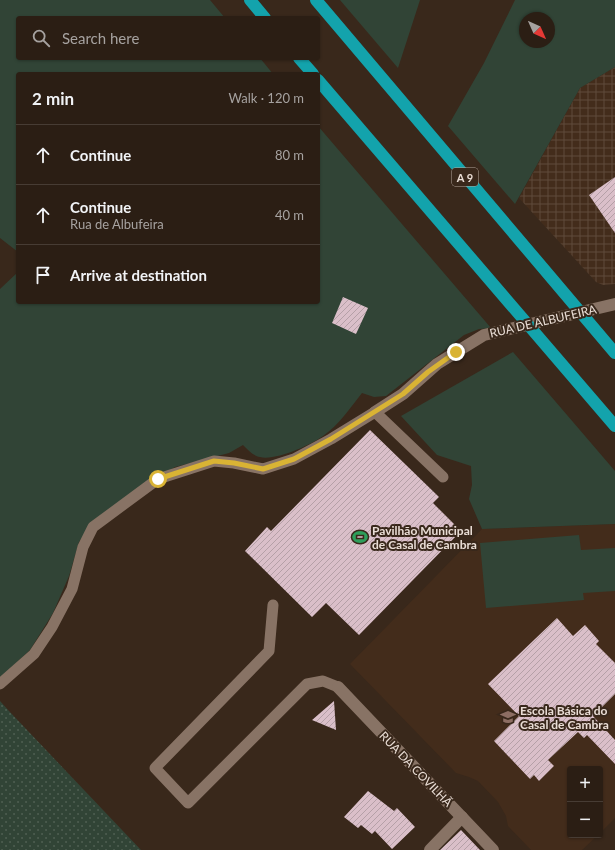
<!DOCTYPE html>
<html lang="en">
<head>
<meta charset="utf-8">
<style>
  :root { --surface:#2b1e14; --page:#33271d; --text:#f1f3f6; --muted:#a6a2a0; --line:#473c34 }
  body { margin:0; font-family:Lato,sans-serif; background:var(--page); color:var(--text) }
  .controls { position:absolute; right:12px; bottom:12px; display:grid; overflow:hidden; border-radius:4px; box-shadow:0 1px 3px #0004 }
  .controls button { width:36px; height:36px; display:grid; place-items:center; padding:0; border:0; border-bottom:1px solid var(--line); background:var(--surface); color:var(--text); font:20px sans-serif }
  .compass { position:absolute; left:519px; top:12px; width:36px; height:36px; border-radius:50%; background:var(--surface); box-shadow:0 1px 3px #0004; rotate:135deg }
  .stop { position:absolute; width:12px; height:12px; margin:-9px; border:3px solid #d9b334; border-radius:50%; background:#fff }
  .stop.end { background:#d9b334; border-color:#fff; box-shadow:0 1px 4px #0008 }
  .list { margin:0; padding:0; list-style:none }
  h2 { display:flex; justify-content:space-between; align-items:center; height:52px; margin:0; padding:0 16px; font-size:17px }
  h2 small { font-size:13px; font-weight:400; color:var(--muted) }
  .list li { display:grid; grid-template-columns:26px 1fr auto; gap:12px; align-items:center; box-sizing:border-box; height:60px; padding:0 16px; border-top:1px solid var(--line) }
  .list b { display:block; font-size:15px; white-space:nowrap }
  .list p { margin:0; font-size:13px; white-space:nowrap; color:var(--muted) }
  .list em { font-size:13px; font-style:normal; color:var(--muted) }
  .icon { flex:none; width:22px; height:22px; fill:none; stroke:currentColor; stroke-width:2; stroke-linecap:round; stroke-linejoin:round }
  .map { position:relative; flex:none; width:615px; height:850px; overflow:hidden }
  .search { position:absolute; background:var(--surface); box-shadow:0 1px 3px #0004; left:16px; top:16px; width:304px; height:44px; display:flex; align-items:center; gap:10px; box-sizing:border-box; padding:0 14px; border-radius:4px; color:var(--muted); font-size:15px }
  .panel { position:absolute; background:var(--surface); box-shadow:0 1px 3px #0004; left:16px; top:72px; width:304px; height:232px; border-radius:4px }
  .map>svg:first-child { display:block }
  .built { fill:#432c1b }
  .industrial { fill:url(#industrial-grid) }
  .grass { fill:#314436; fill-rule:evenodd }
  .park { fill:url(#park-dots) }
  .building { fill:url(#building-hatch) }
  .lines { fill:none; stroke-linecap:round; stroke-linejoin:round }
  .lane { stroke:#887365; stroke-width:11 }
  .street { stroke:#887365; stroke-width:12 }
  .highway { stroke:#13a3ac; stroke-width:12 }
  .route { stroke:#d9b334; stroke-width:5 }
  .labels { text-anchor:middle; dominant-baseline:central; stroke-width:4; stroke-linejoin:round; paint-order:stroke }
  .shield { fill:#39281b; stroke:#b5a79e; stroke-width:1 }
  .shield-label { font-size:11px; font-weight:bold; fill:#eaded6 }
  .street-label { font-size:12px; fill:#eaded6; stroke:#39281b }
  .poi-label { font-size:12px; font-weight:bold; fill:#eaded6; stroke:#39281b; text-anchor:start }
</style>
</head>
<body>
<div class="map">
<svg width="615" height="850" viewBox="0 0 615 850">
  <defs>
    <pattern id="industrial-grid" width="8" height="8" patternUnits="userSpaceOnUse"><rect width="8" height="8" fill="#432c1b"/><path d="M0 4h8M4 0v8" fill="none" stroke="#5e4a3b"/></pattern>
    <pattern id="park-dots" width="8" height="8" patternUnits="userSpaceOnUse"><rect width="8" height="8" fill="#314436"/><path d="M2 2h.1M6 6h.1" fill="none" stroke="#4f5f52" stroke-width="1.8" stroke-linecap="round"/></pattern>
    <pattern id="building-hatch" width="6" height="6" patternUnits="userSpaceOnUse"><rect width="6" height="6" fill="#dabfc9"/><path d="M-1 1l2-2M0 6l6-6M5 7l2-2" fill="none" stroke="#b5a0a7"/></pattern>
  </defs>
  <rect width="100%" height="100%" fill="#39281b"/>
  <path class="built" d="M615,524v294l-15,15v-64h-30v66h28l-16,15h-51l-23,-24 -2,-10 -8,-14 -20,-21 -9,-4 -13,-4 -106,-109 132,-135z"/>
  <path class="industrial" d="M615,67v217l-12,1 -7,-3 -77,-84 61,-110z"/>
  <g class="grass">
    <path d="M0,0h210l15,18h-207v40h242l13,16h-255v178l-18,-14z"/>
    <path d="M340,0h80l-22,68z"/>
    <path d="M515,0h100v67l-35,21 -65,116 -67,-78 36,-63zM525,18h24v24h-24z"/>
    <path d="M318,126l173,202 -12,1 -15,6 -78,61 -12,1 -12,-4c-12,15 -23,32 -39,43 -12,9 -48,25 -63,21 -7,-1 -12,-7 -17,-12l-14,8 -54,14 -43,26 -38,27 -15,22 -10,34 -16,37 -23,37 -30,28v-389l18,-17v30h300z"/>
    <path d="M513,352l102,119v53l-133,5 -13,-30 3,-14 -1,-19 -34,-11 -36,-39z"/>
    <path d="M579,535l2,15 34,-2v43l-32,2 1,7 -98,8 -6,-65z"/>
  </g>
  <path class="park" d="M0,701l9,10 132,139h-141z"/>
  <g class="building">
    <path d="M615,177v56l-26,-38z"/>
    <path d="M343,297l25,11 -12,26 -24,-11z"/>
    <path d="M370,430l69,67 -6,6 28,28 -102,104 -33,-32 -14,14 -67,-66 22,-24 4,4z"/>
    <path d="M557,618l16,18 12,-11 14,16 -3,3 19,19v31l-22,22 22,24v24l-28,-29 -3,3 -6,-6 -30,28 6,6 -15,15 -5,-6 -4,4 -36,-38 25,-25 -31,-32z"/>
    <path d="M334,701l2,29 -24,-10z"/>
    <path d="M368,791l26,20 3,-3 18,19 -23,22 -17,-18 -3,3 -11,-9 -3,3 -14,-11z"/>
    <path d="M461,830l19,20h-40z"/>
  </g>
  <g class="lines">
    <g class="lane">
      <path d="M273,605l-4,46 -114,117 33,35 119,-119 16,-3 15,6"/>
      <path d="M0,684l34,-30 18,-27 20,-38 11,-42 10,-20 65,-48 56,-18 20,2 29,6 31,-10 37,-20 44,-27 68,65"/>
    </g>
    <g class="street">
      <path d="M375,412l28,-18 34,-30 47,-29 131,-31"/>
      <path d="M338,687l155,163"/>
      <path d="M430,850l32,-33"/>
    </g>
    <g class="highway">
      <path d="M250,0l15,18"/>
      <path d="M316,0l299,353"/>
      <path d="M299,58l14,16"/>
      <path d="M318,80l297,346"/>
    </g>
  </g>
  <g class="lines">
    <path class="route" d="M158,479l56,-18 20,2 29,6 31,-10 37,-20 72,-45 25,-22 28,-20"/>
  </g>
  <defs>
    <g id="stadium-bare" transform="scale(1.2)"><path d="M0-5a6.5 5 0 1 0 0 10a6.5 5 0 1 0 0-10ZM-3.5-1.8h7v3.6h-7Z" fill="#2e9e5b" stroke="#39281b" stroke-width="2.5" paint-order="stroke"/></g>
    <g id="school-bare" transform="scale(1.2)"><path d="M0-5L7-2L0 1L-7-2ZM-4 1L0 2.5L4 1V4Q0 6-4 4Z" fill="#8d6e63" stroke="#39281b" stroke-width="2.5" paint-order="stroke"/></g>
  </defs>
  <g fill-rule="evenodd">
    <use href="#stadium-bare" x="360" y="537"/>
    <use href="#school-bare" x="508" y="717"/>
  </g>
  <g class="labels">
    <rect class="shield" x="452" y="168" width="26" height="18" rx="3"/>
    <g class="shield-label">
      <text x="465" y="177">A 9</text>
    </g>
    <g class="street-label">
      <text transform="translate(543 321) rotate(-13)">RUA DE ALBUFEIRA</text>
      <text transform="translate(416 769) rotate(46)">RUA DA COVILHÃ</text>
    </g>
    <g class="poi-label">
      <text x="372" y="530">Pavilhão Municipal<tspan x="372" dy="14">de Casal de Cambra</tspan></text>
      <text x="520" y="710">Escola Básica do<tspan x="520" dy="14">Casal de Cambra</tspan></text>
    </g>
  </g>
</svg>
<div class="controls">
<button>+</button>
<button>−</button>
</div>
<svg class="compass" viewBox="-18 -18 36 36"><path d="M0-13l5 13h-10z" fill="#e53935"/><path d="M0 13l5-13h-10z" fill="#a6a2a0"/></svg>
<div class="stop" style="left:158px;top:479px"></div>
<div class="stop end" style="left:456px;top:352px"></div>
<div class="search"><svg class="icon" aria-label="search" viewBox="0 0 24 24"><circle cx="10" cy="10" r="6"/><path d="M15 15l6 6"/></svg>Search here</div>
<section class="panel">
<h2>2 min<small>Walk · 120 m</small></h2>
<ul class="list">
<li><svg class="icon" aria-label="ahead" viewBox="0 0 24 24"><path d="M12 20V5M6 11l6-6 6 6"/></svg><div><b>Continue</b></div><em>80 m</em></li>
<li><svg class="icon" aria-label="ahead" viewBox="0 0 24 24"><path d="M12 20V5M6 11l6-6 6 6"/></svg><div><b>Continue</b><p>Rua de Albufeira</p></div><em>40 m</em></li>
<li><svg class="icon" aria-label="arrive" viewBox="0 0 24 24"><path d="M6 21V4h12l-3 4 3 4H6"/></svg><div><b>Arrive at destination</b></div></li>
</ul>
</section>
</div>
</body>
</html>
